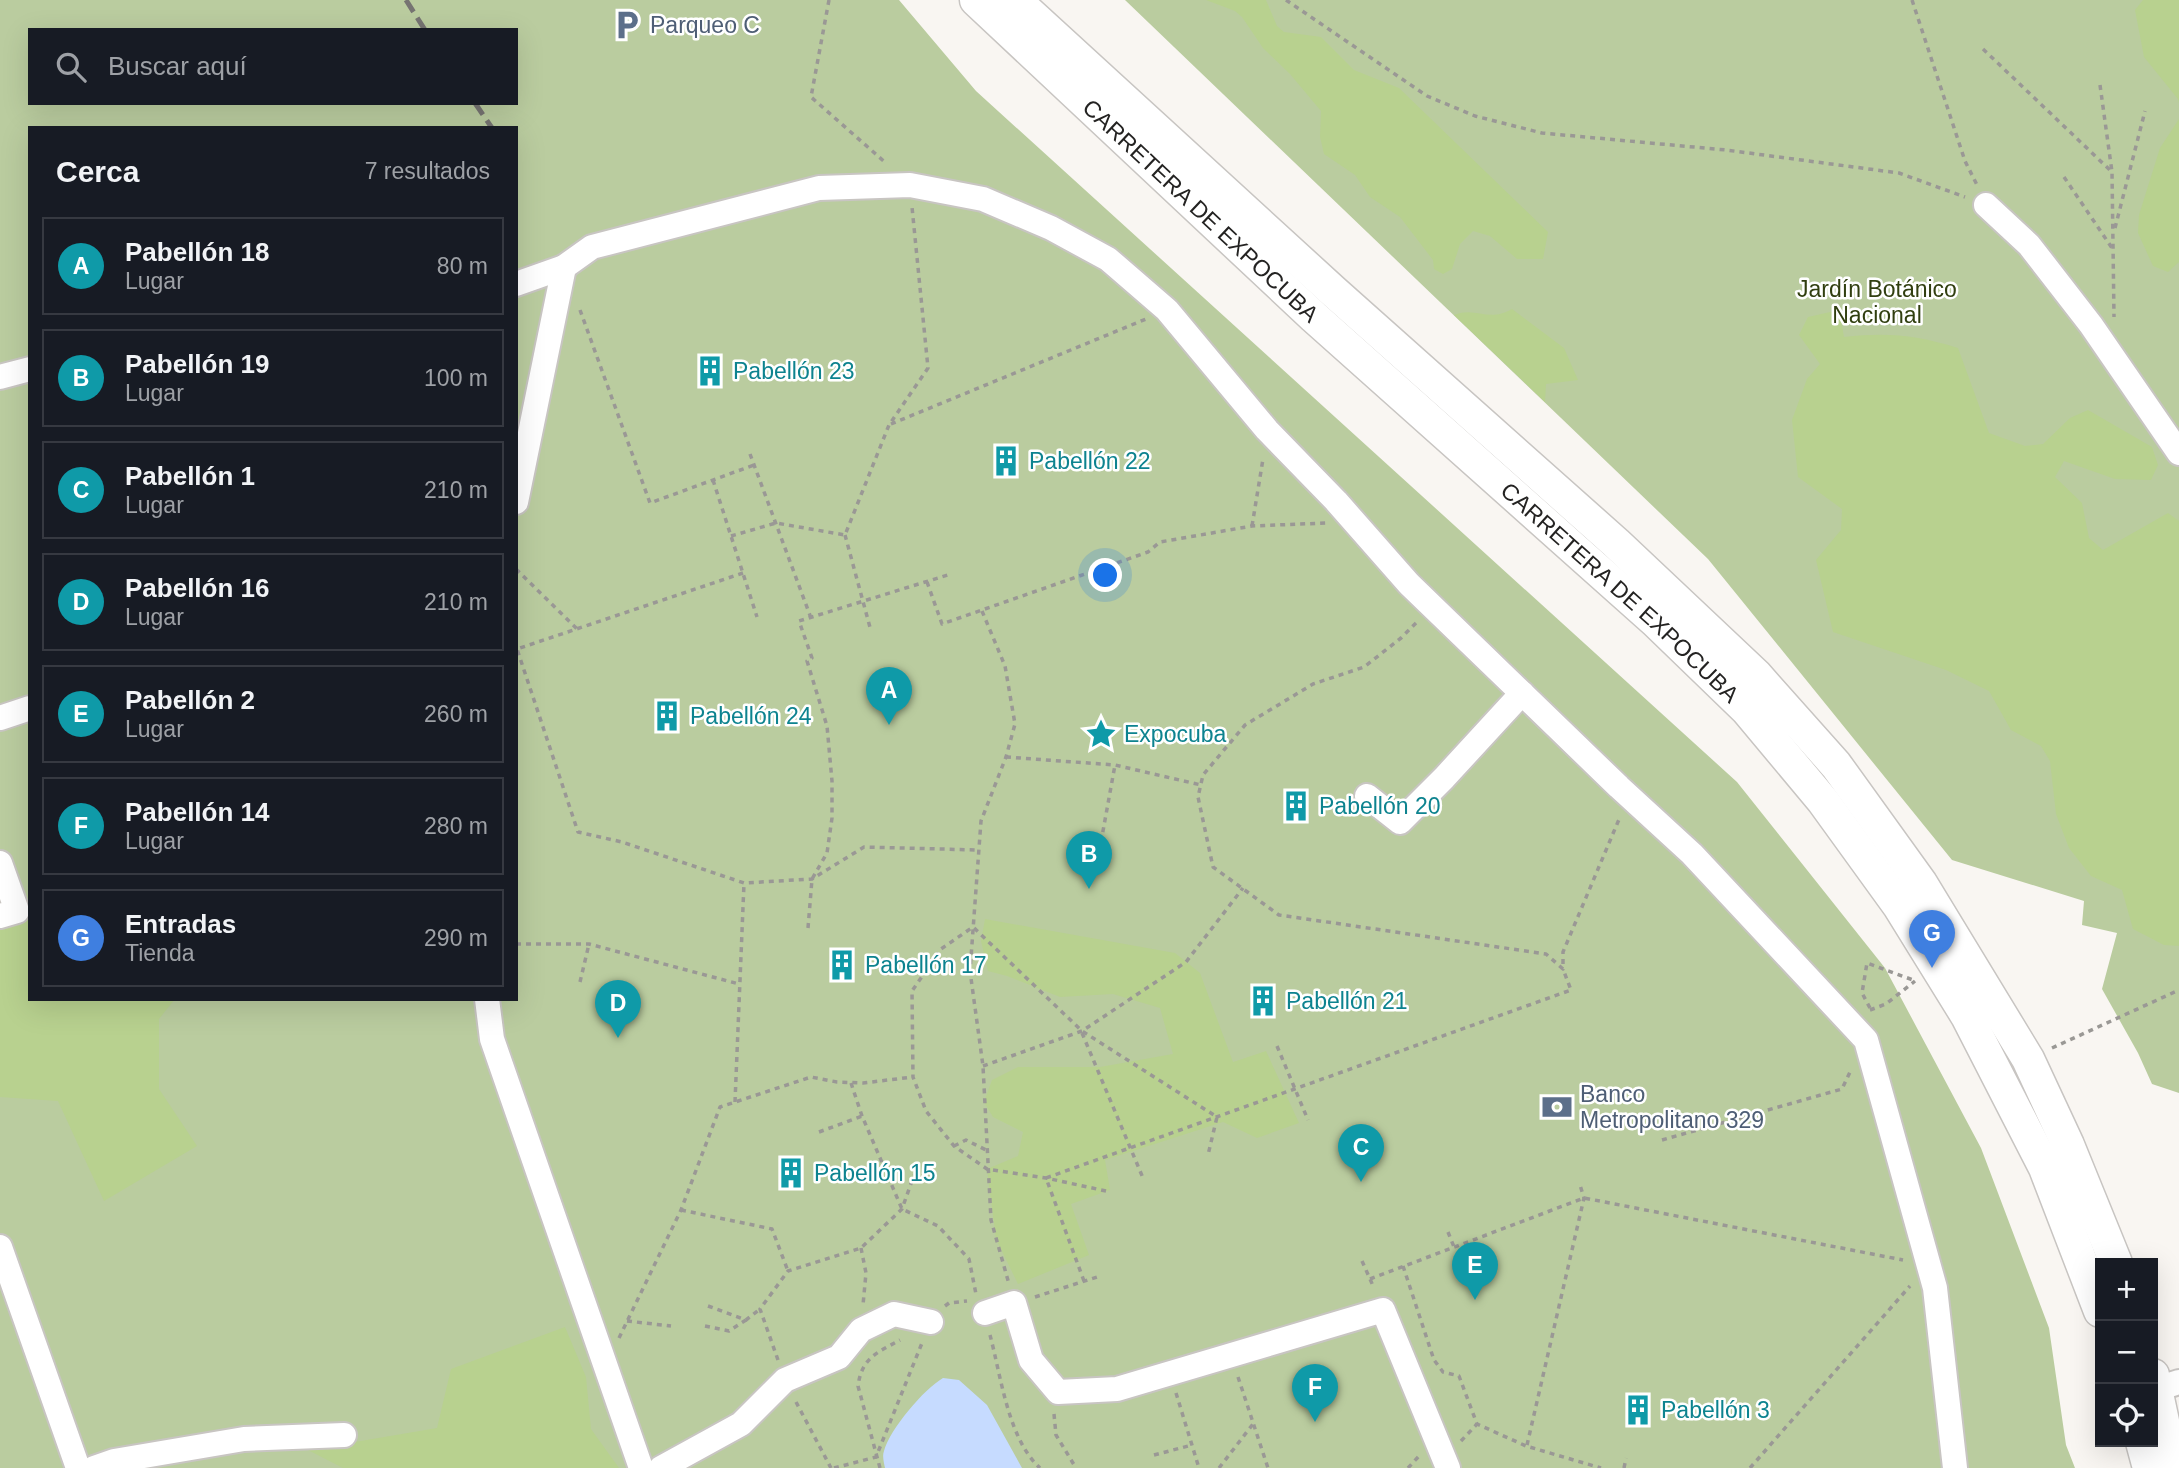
<!DOCTYPE html>
<html lang="es">
<head>
<meta charset="utf-8">
<style>
  :root { --surface:#171b24; --page:#20242c; --text:#f1f3f6; --muted:#9ea1a6; --line:#363941; --accent:#db2777 }
  body { margin:0; font-family:Arial,sans-serif; background:var(--page); color:var(--text) }
  .controls { position:absolute; right:21px; bottom:21px; display:grid; overflow:hidden; border-radius:0px; box-shadow:0 7px 28px #0002 }
  .controls button { width:63px; height:63px; display:grid; place-items:center; padding:0; border:0; border-bottom:2px solid var(--line); background:var(--surface); color:var(--text); font:35px sans-serif }
  .you { position:absolute; left:1106px; top:576px; width:24px; height:24px; margin:-18px; border:5px solid #fff; border-radius:50%; background:#1a73e8; box-shadow:0 0 0 10px #1a73e833 }
  .badge { display:grid; place-items:center; width:46px; height:46px; border-radius:50%; background:var(--accent); color:#fff; font-size:23px; font-weight:700 }
  .pin { position:absolute; translate:-50% -58px; filter:drop-shadow(0 2px 4px #0008) }
  .pin::after { content:''; position:absolute; top:37px; width:24px; height:21px; background:inherit; clip-path:polygon(0 0,100% 0,50% 100%) }
  .list { margin:0; padding:0; list-style:none }
  h2 { display:flex; justify-content:space-between; align-items:center; height:91px; margin:0; padding:0 28px; font-size:30px }
  h2 small { font-size:23px; font-weight:400; color:var(--muted) }
  .list li { display:grid; grid-template-columns:46px 1fr auto; gap:21px; align-items:center; box-sizing:border-box; height:98px; margin:0 14px 14px; padding:0 14px; border:2px solid var(--line); border-radius:0px }
  .list b { display:block; font-size:26px; white-space:nowrap }
  .list p { margin:0; font-size:23px; white-space:nowrap; color:var(--muted) }
  .list em { font-size:23px; font-style:normal; color:var(--muted) }
  .icon { flex:none; width:38px; height:38px; fill:none; stroke:currentColor; stroke-width:2; stroke-linecap:round; stroke-linejoin:round }
  .map { position:relative; flex:none; width:2179px; height:1468px; overflow:hidden }
  .search { position:absolute; background:var(--surface); box-shadow:0 7px 28px #0002; left:28px; top:28px; width:490px; height:77px; display:flex; align-items:center; gap:18px; box-sizing:border-box; padding:0 24px; border-radius:0px; color:var(--muted); font-size:26px }
  .panel { position:absolute; background:var(--surface); box-shadow:0 7px 28px #0002; left:28px; top:126px; width:490px; height:875px; border-radius:0px }
  .map>svg:first-child { display:block }
  .green { fill:#bacc9f; fill-rule:evenodd }
  .forest { fill:#b8d18f }
  .water { fill:#c6dbff }
  .lines { fill:none; stroke-linecap:round; stroke-linejoin:round }
  .minor-casing { stroke:#c8c5c2; stroke-width:28 }
  .major-casing { stroke:#c8c5c2; stroke-width:35 }
  .path { stroke:#9a9895; stroke-width:3.5; stroke-dasharray:5 5; stroke-linecap:butt }
  .minor { stroke:#fff; stroke-width:24 }
  .major { stroke:#fff; stroke-width:32 }
  .rail { stroke:#767472; stroke-width:5; stroke-dasharray:14 7; stroke-linecap:butt }
  .labels { text-anchor:middle; dominant-baseline:central; stroke-width:5; stroke-linejoin:round; paint-order:stroke }
  .service-label { font-size:23px; fill:#4e5e75; stroke:#fff; text-anchor:start }
  .street-label { font-size:23px; fill:#242322; stroke:#fff }
  .park-label { font-size:23px; fill:#313f10; stroke:#fff }
  .culture-label { font-size:23px; fill:#0d838f; stroke:#fff; text-anchor:start }
</style>
</head>
<body>
<div class="map">
<svg width="2179" height="1468" viewBox="0 0 2179 1468">
  <rect width="100%" height="100%" fill="#f9f6f2"/>
  <g class="green">
    <path d="M0,0h899l77,91 761,691 148,186 96,180 68,180 17,117 9,23h-2075zM30,30h486v73h-486zM30,128h486v871h-486z"/>
    <path d="M1125,0h1054v1093l-27,-9 -14,-31 -36,-64 15,-56 -35,-8 2,-24 -132,-41 -244,-301z"/>
  </g>
  <g class="forest">
    <path d="M1206,0h60l11,26 7,6 37,5 33,33 45,18 149,144 -5,27h-26l-27,-23 -17,-5 -13,13 -8,25 -9,5 -9,-5 -1,-9 -33,-43 -30,-20 -15,-22 -31,-21 -4,-17 1,-26 -31,-37 -27,-26 -21,-31 -7,-6z"/>
    <path d="M2143,0h36v103l-1,-4 -34,-42 -9,-47z"/>
    <path d="M2179,119v143l-11,10 -15,-6 -15,-33 1,-18 21,-67z"/>
    <path d="M1512,309l52,39 14,32 -32,4 -1,18 -91,-87c22,-9 34,8 58,-6z"/>
    <path d="M1839,310l5,27c43,-5 73,-2 114,11l31,85 36,13 18,-2 27,-26 18,-8 64,37 6,18 -7,15 -36,-1 -51,-18 -9,16 27,26 7,35 14,12 65,-37 11,8v425l-15,-1 -31,-16 -11,-39 -31,-14 -22,-28 -13,-34 -6,-53 -9,-15 -30,-16 -22,-39 -43,-21 -113,-38 -17,-72 25,-30 1,-21 -44,-32 -6,-57 15,-41 13,-15 -21,-29 9,-18z"/>
    <path d="M30,906v93h145l-16,20v70l38,57 -93,55 -46,-100 -58,-4v-181z"/>
    <path d="M985,919l190,34 25,20 33,89 33,-11 33,72 -42,15 -34,-16 -118,38 5,30 -39,14 18,51 -71,29 -22,-45 -9,-70 31,-13 5,-24 -30,-15 -9,-15 8,-22 26,-13h82l73,-13 -13,-46 -47,-14 -53,3 -53,-21 -19,-5 -7,-30z"/>
    <path d="M565,1327l21,50 5,52 28,39h-276l-35,-18 129,-22 14,-59z"/>
  </g>
  <path class="water" d="M943,1378l16,2 28,25 35,63h-137c-1,-5 -3,-12 -1,-17 6,-22 40,-62 59,-73z"/>
  <g class="lines">
    <g class="minor-casing">
      <g id="minor">
        <path d="M1986,205l43,40 62,80 88,128"/>
        <path d="M516,284l48,-17 28,-20 227,-59 91,-3 73,14 68,29 57,31 59,51 100,120 69,71 73,83 210,203 73,67 174,186 69,248 20,180"/>
        <path d="M0,377l30,-8"/>
        <path d="M516,502l48,-235"/>
        <path d="M0,718l30,-10"/>
        <path d="M1367,796l33,26 44,-44 78,-85"/>
        <path d="M0,863l17,48 -17,5"/>
        <path d="M487,999l5,40 149,429"/>
        <path d="M0,1247l78,221"/>
        <path d="M985,1313l29,-10 17,57 27,32 59,-3 266,-79 65,158"/>
        <path d="M2157,1389l22,-7"/>
        <path d="M94,1468l20,-7 130,-22 100,-4"/>
        <path d="M661,1468l80,-44 44,-44 54,-23 22,-27 33,-16 37,8"/>
      </g>
    </g>
    <g class="major-casing">
      <g id="major">
        <path id="s1" d="M976,0l338,317 341,304 92,89 76,91 76,105 68,110 78,152 55,143"/>
        <path d="M1015,0l318,291 283,252 140,132 80,90 85,118 107,176 40,86 48,118"/>
        <path d="M2153,1375l20,93"/>
        <path d="M2142,1442l7,26"/>
      </g>
    </g>
    <g class="path">
      <path d="M829,0l-18,97 76,67"/>
      <path d="M1286,0l141,96 48,20 67,17 184,17 173,23 66,24"/>
      <path d="M1912,0l53,161 13,26"/>
      <path d="M1983,49l129,123 2,145"/>
      <path d="M2100,85l12,87"/>
      <path d="M2064,177l48,71"/>
      <path d="M2115,228l30,-117"/>
      <path d="M580,310l70,193 104,-38"/>
      <path d="M891,424l255,-105"/>
      <path d="M750,454l61,164"/>
      <path d="M713,480l44,137"/>
      <path d="M1252,526l11,-67"/>
      <path d="M845,535l26,96"/>
      <path d="M731,536l45,-13 69,12 44,-110 39,-57 -16,-161"/>
      <path d="M516,569l61,60"/>
      <path d="M743,573l-226,76 61,183 44,10 122,41 68,-4 52,-32 114,3"/>
      <path d="M927,582l15,42 206,-72 12,-10 92,-16 74,-3"/>
      <path d="M982,611l23,55 10,58 -9,33 -25,64 -11,150 13,95 8,154 18,64"/>
      <path d="M1416,623l-15,15 -37,29 -51,17 -68,41 -42,50 -5,22 15,70 66,48 267,39 17,15v-17l57,-135"/>
      <path d="M1006,757l109,8 86,20"/>
      <path d="M1101,842l14,-77"/>
      <path d="M808,928l4,-49 15,-26 5,-35v-37l-5,-55 -20,-65 5,-3 -13,-37 152,-47"/>
      <path d="M516,944h73l150,40"/>
      <path d="M580,982l9,-38"/>
      <path d="M1870,1008l-8,-15 5,-30 46,17"/>
      <path d="M1870,1010l16,-6 29,-23"/>
      <path d="M1082,1033l61,145"/>
      <path d="M1277,1046l31,74"/>
      <path d="M2052,1048l127,-58"/>
      <path d="M983,1066l99,-35 104,-69 57,-74"/>
      <path d="M851,1083l11,33 40,93 36,17 31,33 7,35"/>
      <path d="M735,1102l9,-219"/>
      <path d="M819,1132l43,-16"/>
      <path d="M1662,1140l180,-51 9,-19"/>
      <path d="M954,1146l12,-6 20,10"/>
      <path d="M1106,1191l-60,-13 -59,-9 -33,-23 -28,-35 -13,-34 -1,-86 29,-42 32,-22 109,104 135,86 -9,38"/>
      <path d="M681,1210l91,19 16,42"/>
      <path d="M1448,1232l6,15"/>
      <path d="M861,1248l5,25 -3,32"/>
      <path d="M1362,1261l12,27"/>
      <path d="M1403,1266l31,94 9,12 16,4 18,48 49,22 75,22"/>
      <path d="M1370,1279l214,-81 319,62"/>
      <path d="M1084,1281l-38,-103 525,-188 -8,-21"/>
      <path d="M1035,1297l62,-20"/>
      <path d="M708,1306l38,14 14,-11"/>
      <path d="M945,1306l4,-3 18,-2"/>
      <path d="M627,1321l44,5"/>
      <path d="M705,1326l24,5 17,-11"/>
      <path d="M990,1335c11,41 18,104 50,133"/>
      <path d="M619,1338l62,-128 39,-103 91,-30 26,5 26,1 50,-6"/>
      <path d="M778,1360l-18,-51 28,-38 73,-23 41,-39 12,-34"/>
      <path d="M1238,1377l30,91"/>
      <path d="M1176,1393l23,75"/>
      <path d="M796,1402l35,66"/>
      <path d="M1054,1414l2,21 20,33"/>
      <path d="M1461,1441l16,-17"/>
      <path d="M1527,1445l57,-247 -4,-13"/>
      <path d="M1154,1455l38,-10"/>
      <path d="M834,1468l42,-11 46,-114"/>
      <path d="M880,1468l-22,-82c4,-29 19,-33 42,-46"/>
      <path d="M1219,1468l34,-44"/>
      <path d="M1408,1468l11,-12"/>
      <path d="M1624,1468l2,-10"/>
      <path d="M1750,1468l160,-182"/>
    </g>
    <use href="#minor" class="minor"/>
    <use href="#major" class="major"/>
    <g class="rail">
      <path d="M406,0l19,30"/>
      <path d="M475,103l17,25"/>
    </g>
  </g>
  <defs>
    <g id="parking-bare" transform="scale(2.415)"><path d="M-3.5-5.5H1a3.5 3.5 0 0 1 0 7H-1V5.5H-3.5ZM-1-3.4V-.6H.8a1.4 1.4 0 0 0 0-2.8Z" fill="#5c6f8a" stroke="#fff" stroke-width="2.5" paint-order="stroke"/></g>
    <g id="building-bare" transform="scale(2.415)"><path d="M-4-6H4V6H1V3H-1V6H-4ZM-2.5-4.3h1.7v1.8h-1.7ZM.8-4.3h1.7v1.8H.8ZM-2.5-1h1.7V.8h-1.7ZM.8-1h1.7V.8H.8Z" fill="#0f9aa8" stroke="#fff" stroke-width="2.5" paint-order="stroke"/></g>
    <g id="sight-bare" transform="scale(2.415)"><path d="M0-6L1.8-2.2L6-1.7L2.9 1.2L3.7 5.4L0 3.3L-3.7 5.4L-2.9 1.2L-6-1.7L-1.8-2.2Z" fill="#0f9aa8" stroke="#fff" stroke-width="2.5" paint-order="stroke"/></g>
    <g id="bank-bare" transform="scale(2.415)"><path d="M-6-4H6V4H-6ZM0-2.3a2.3 2.3 0 1 0 0 4.6a2.3 2.3 0 1 0 0-4.6Z" fill="#5c6f8a" stroke="#fff" stroke-width="2.5" paint-order="stroke"/></g>
  </defs>
  <g fill-rule="evenodd">
    <use href="#parking-bare" x="627" y="25"/>
    <use href="#building-bare" x="710" y="371"/>
    <use href="#building-bare" x="1006" y="461"/>
    <use href="#building-bare" x="667" y="716"/>
    <use href="#sight-bare" x="1101" y="734"/>
    <use href="#building-bare" x="1296" y="806"/>
    <use href="#building-bare" x="842" y="965"/>
    <use href="#building-bare" x="1263" y="1001"/>
    <use href="#bank-bare" x="1557" y="1107"/>
    <use href="#building-bare" x="791" y="1173"/>
    <use href="#building-bare" x="1638" y="1410"/>
  </g>
  <g class="labels">
    <g class="service-label">
      <text x="650" y="25">Parqueo C</text>
      <text x="1580" y="1094">Banco<tspan x="1580" dy="26">Metropolitano 329</tspan></text>
    </g>
    <g class="street-label">
      <text stroke="none"><textPath href="#s1" startOffset="308">CARRETERA DE EXPOCUBA</textPath></text>
      <text stroke="none"><textPath href="#s1" startOffset="875">CARRETERA DE EXPOCUBA</textPath></text>
    </g>
    <g class="park-label">
      <text x="1877" y="289">Jardín Botánico<tspan x="1877" dy="26">Nacional</tspan></text>
    </g>
    <g class="culture-label">
      <text x="733" y="371">Pabellón 23</text>
      <text x="1029" y="461">Pabellón 22</text>
      <text x="690" y="716">Pabellón 24</text>
      <text x="1124" y="734">Expocuba</text>
      <text x="1319" y="806">Pabellón 20</text>
      <text x="865" y="965">Pabellón 17</text>
      <text x="1286" y="1001">Pabellón 21</text>
      <text x="814" y="1173">Pabellón 15</text>
      <text x="1661" y="1410">Pabellón 3</text>
    </g>
  </g>
</svg>
<div class="controls">
<button>+</button>
<button>−</button>
<button><svg class="icon" aria-label="locate" viewBox="0 0 24 24"><circle cx="12" cy="12" r="6"/><path d="M12 2v4M12 18v4M2 12h4M18 12h4"/></svg></button>
</div>
<div class="you"></div>
<div class="pin badge" style="left:889px;top:725px;background:#0f9aa8">A</div>
<div class="pin badge" style="left:1089px;top:889px;background:#0f9aa8">B</div>
<div class="pin badge" style="left:1361px;top:1182px;background:#0f9aa8">C</div>
<div class="pin badge" style="left:618px;top:1038px;background:#0f9aa8">D</div>
<div class="pin badge" style="left:1475px;top:1300px;background:#0f9aa8">E</div>
<div class="pin badge" style="left:1315px;top:1422px;background:#0f9aa8">F</div>
<div class="pin badge" style="left:1932px;top:968px;background:#3f7fe0">G</div>
<div class="search"><svg class="icon" aria-label="search" viewBox="0 0 24 24"><circle cx="10" cy="10" r="6"/><path d="M15 15l6 6"/></svg>Buscar aquí</div>
<section class="panel">
<h2>Cerca<small>7 resultados</small></h2>
<ul class="list">
<li><span class="badge" style="background:#0f9aa8">A</span><div><b>Pabellón 18</b><p>Lugar</p></div><em>80 m</em></li>
<li><span class="badge" style="background:#0f9aa8">B</span><div><b>Pabellón 19</b><p>Lugar</p></div><em>100 m</em></li>
<li><span class="badge" style="background:#0f9aa8">C</span><div><b>Pabellón 1</b><p>Lugar</p></div><em>210 m</em></li>
<li><span class="badge" style="background:#0f9aa8">D</span><div><b>Pabellón 16</b><p>Lugar</p></div><em>210 m</em></li>
<li><span class="badge" style="background:#0f9aa8">E</span><div><b>Pabellón 2</b><p>Lugar</p></div><em>260 m</em></li>
<li><span class="badge" style="background:#0f9aa8">F</span><div><b>Pabellón 14</b><p>Lugar</p></div><em>280 m</em></li>
<li><span class="badge" style="background:#3f7fe0">G</span><div><b>Entradas</b><p>Tienda</p></div><em>290 m</em></li>
</ul>
</section>
</div>
</body>
</html>
